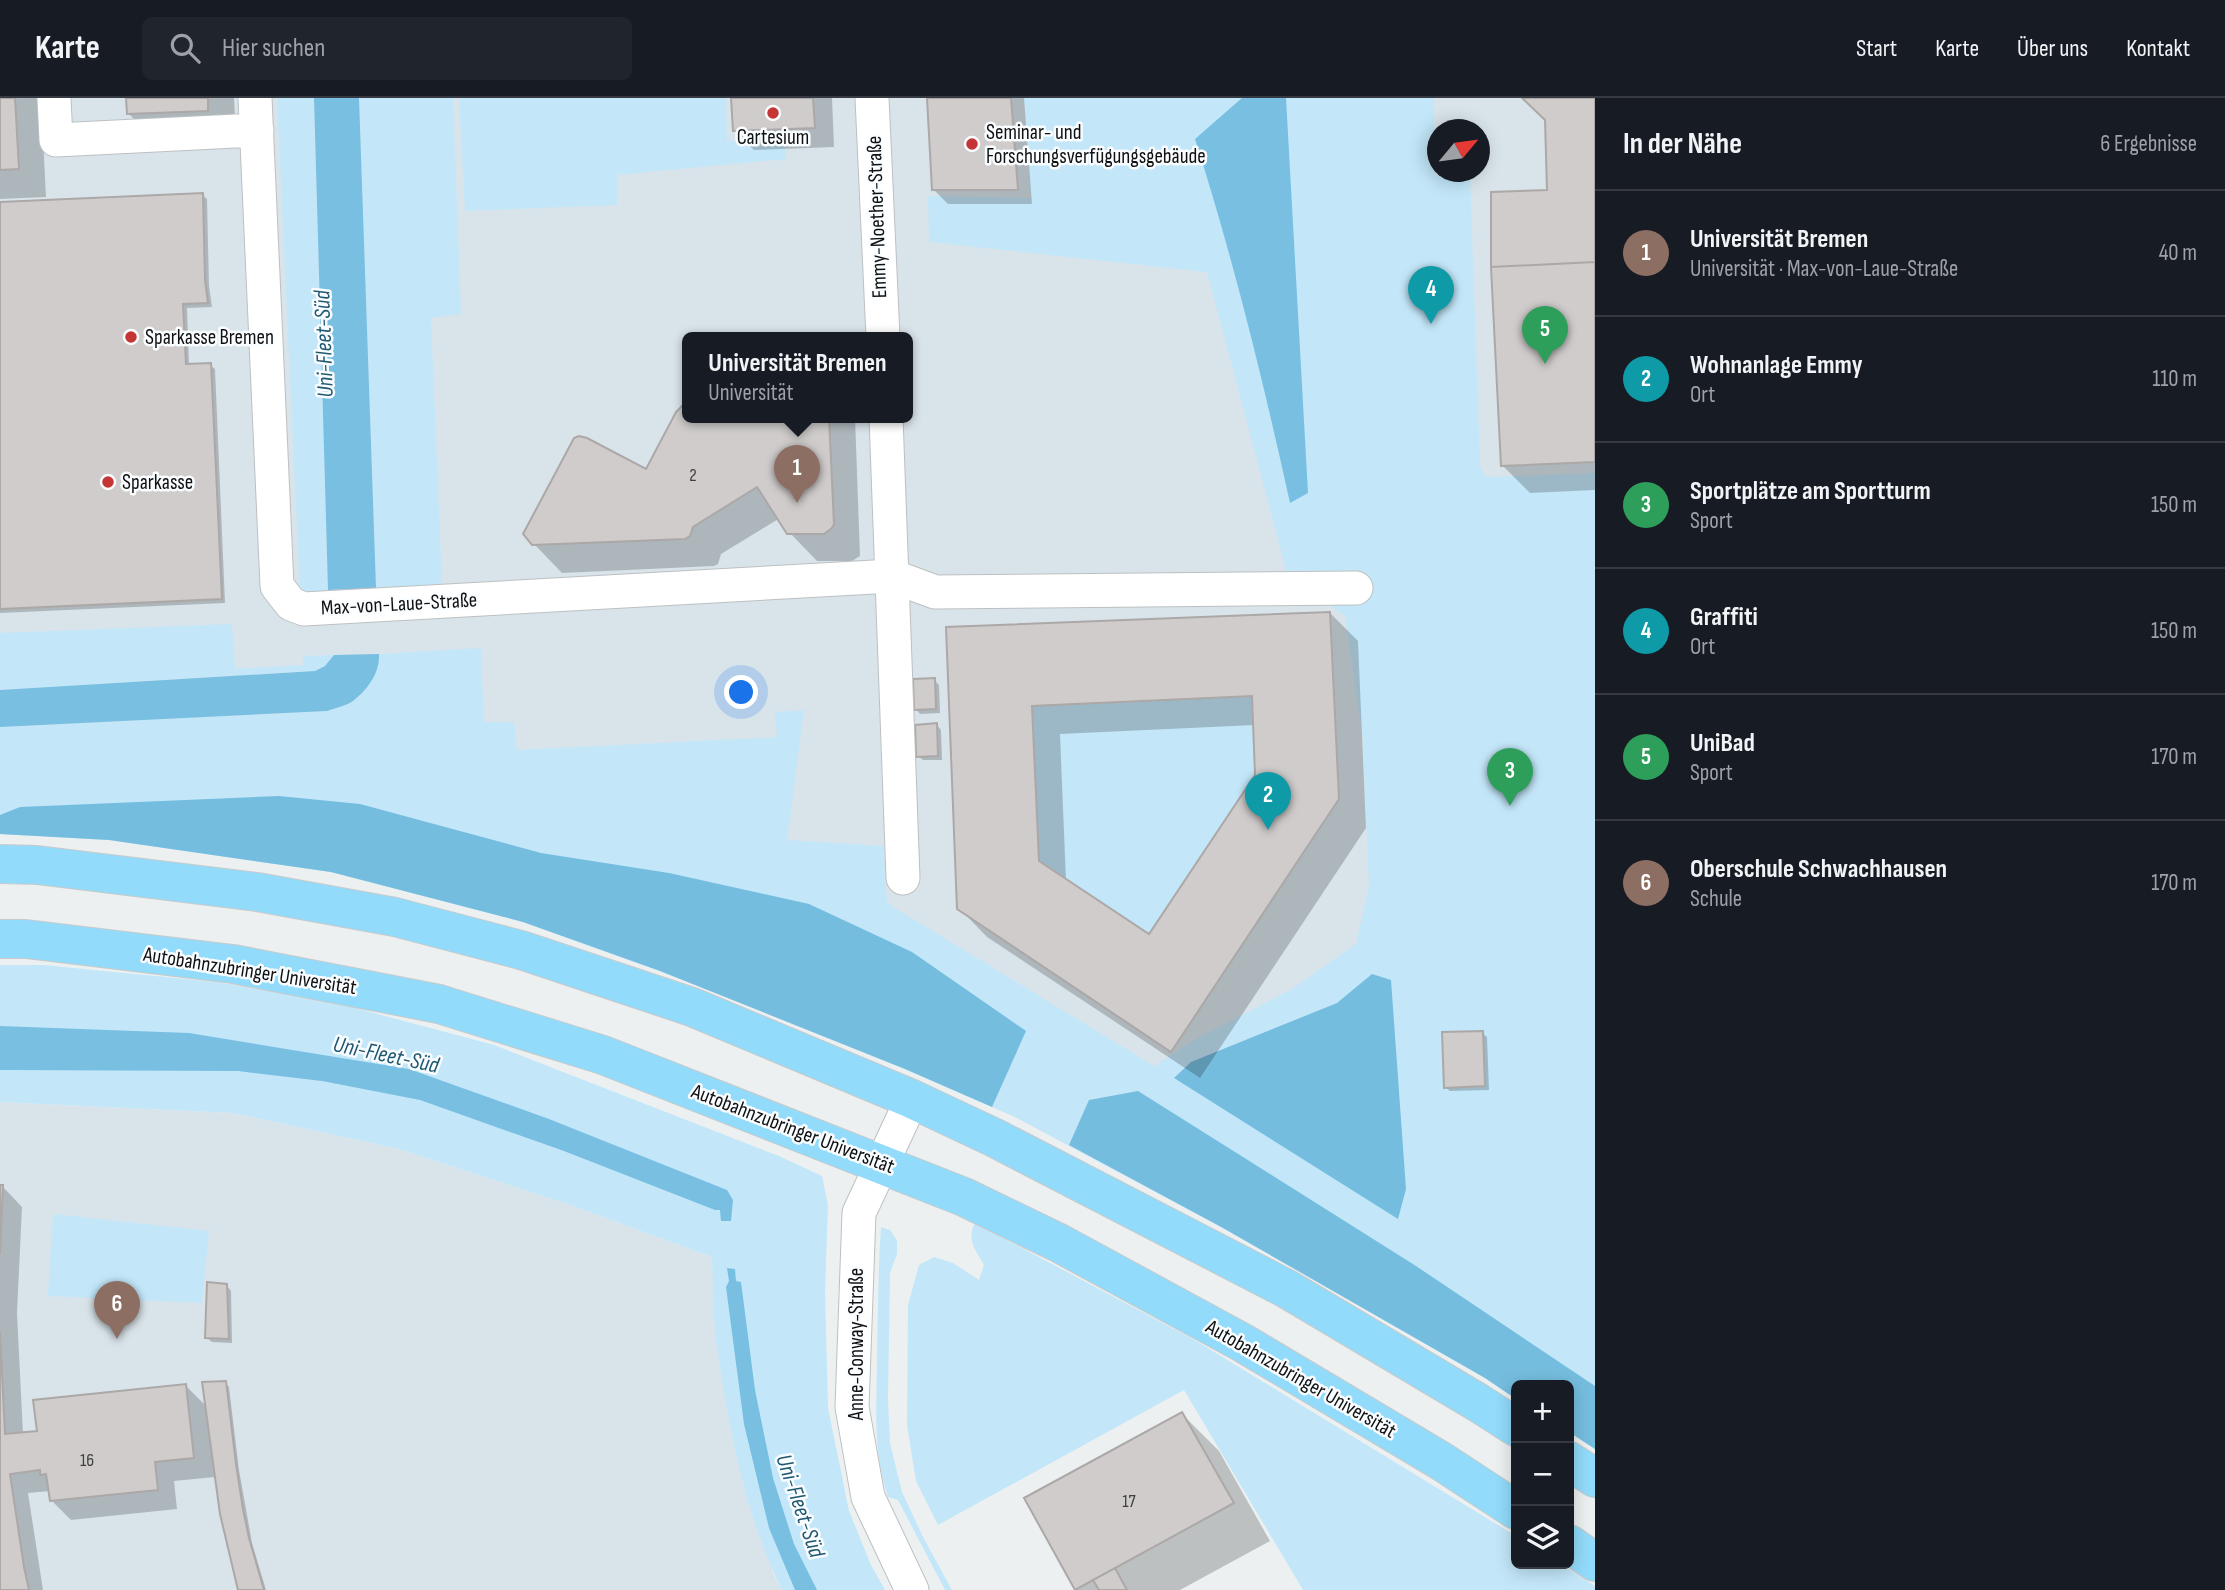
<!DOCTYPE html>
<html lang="de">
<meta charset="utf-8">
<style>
body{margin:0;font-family:"Sofia Sans Condensed",sans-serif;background:#20242c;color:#f1f3f6}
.controls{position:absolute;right:21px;bottom:21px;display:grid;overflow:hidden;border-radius:10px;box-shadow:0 4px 18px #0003}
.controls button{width:63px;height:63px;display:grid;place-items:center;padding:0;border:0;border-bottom:2px solid #363941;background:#171b24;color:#f1f3f6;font:35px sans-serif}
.compass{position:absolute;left:1427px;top:21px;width:63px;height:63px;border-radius:50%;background:#171b24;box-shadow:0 4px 18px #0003;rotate:61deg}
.you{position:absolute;left:742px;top:595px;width:24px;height:24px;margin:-18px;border:5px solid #fff;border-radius:50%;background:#1a73e8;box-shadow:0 0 0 10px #1a73e833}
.badge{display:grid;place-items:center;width:46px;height:46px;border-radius:50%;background:#c43534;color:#fff;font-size:23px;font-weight:700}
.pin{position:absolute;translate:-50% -58px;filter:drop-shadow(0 2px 4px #0008)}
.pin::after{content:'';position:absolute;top:37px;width:24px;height:21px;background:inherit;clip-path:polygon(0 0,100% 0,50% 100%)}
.popup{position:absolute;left:682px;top:234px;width:231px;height:91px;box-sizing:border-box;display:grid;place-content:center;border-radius:10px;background:#171b24;filter:drop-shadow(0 2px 5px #0005);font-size:23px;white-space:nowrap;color:#9ea1a6}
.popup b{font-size:26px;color:#f1f3f6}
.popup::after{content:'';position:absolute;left:50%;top:100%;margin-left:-14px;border:14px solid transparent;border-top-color:#171b24}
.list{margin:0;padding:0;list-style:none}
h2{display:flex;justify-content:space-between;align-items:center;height:91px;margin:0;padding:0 28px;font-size:30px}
h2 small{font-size:23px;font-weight:400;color:#9ea1a6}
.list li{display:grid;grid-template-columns:46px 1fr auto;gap:21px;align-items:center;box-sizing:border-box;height:126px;padding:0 28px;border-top:2px solid #363941}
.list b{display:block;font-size:26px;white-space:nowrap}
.list p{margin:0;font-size:23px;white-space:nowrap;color:#9ea1a6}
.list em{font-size:23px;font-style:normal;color:#9ea1a6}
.icon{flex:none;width:38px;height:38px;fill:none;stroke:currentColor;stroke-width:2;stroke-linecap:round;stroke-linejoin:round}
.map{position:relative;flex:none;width:1595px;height:1492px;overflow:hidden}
header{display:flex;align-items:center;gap:42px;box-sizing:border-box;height:98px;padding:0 35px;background:#171b24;border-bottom:2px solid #363941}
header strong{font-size:33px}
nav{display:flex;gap:38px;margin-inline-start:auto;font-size:24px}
.search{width:490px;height:63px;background:#20242c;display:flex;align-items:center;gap:18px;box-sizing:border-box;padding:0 24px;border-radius:10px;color:#9ea1a6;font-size:26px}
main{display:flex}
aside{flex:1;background:#171b24}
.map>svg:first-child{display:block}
.built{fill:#d9e4ea;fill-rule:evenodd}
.green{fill:#c3e7f9}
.forest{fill:#75bddf}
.water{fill:#78bfe2}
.shadow{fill:#0003;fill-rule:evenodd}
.building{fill:#d0cccc;stroke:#aba8a7;stroke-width:2;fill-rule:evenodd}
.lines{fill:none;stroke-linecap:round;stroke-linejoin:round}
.minor-casing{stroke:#bdc0c2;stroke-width:35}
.major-casing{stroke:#cacaca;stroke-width:40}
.minor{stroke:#fff;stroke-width:33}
.major{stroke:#92dbfa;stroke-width:38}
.poi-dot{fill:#c43534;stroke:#fafdff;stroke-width:2.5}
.labels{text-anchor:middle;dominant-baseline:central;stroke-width:5;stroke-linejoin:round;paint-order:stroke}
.number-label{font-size:18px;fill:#3f3f3f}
.poi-label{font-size:21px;fill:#0f1010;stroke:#fafdff;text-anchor:start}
.street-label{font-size:21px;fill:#0f1010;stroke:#fafdff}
.water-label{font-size:23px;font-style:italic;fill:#205871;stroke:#fafdff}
</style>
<header>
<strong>Karte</strong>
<div class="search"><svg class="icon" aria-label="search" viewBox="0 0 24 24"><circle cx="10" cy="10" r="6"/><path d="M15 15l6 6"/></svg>Hier suchen</div>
<nav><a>Start</a><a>Karte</a><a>Über uns</a><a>Kontakt</a></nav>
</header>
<main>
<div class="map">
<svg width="1595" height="1492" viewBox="0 0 1595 1492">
<rect width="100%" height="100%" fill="#ecf0f1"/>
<!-- built -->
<path class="built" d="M 0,0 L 1595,0 L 1595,1351 L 1569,1334 L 1569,1287 L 1516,1287 L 1516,1301 L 1485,1280 L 1223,1130 L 1013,1018 L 905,971 L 660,873 L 523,824 L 331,774 L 109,742 L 0,736 ZM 1437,32 L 1479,32 L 1479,74 L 1437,74 ZM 687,239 L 907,239 L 907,319 L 687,319 Z
M 0,1004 L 233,1015 L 399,1051 L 570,1107 L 712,1159 L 717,1248 L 773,1475 L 782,1492 L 0,1492 Z"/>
<!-- green -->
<path class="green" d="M 277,0 L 314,0 L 328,492 L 300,494 Z
M 359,0 L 453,0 L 461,216 L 431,220 L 442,487 L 376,490 Z
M 459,0 L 726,0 L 727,43 L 786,41 L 786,61 L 618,77 L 617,65 L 617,107 L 465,113 Z
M 1024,0 L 1434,0 L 1435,78 L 1470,75 L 1480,368 L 1484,377 L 1493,379 L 1595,375 L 1595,1351 L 1569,1334 L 1569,1287 L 1516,1287 L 1516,1301 L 1485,1280 L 1223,1130 L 1013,1018 L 905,971 L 660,873 L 523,824 L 331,774 L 109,742 L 0,736 L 0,629 L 327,613 C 335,610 346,608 353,603 C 368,591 380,575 379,556 L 481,550 L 484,624 L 514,624 L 517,652 L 777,639 L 775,614 L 804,612 L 787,742 L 883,748 L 887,805 L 1154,968 L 1196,941 L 1292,891 L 1356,846 L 1369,789 L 1363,642 L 1345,518 L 1287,476 L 1207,174 L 929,144 L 928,98 L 1031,100 Z
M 232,526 L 235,571 L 303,567 L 303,558 L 334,557 L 325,568 L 315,573 L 0,592 L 0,535 Z
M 1252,598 L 1255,677 L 1149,836 L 1039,763 L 1032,608 Z
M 0,867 L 43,867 L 217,884 L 333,904 L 494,947 L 779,1058 L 822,1078 L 828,1107 L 825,1193 L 828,1310 L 849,1413 L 871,1467 L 885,1492 L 782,1492 C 745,1418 729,1331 717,1250 C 713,1220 713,1189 712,1159 L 570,1107 L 399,1051 L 233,1015 L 0,1004 Z
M 53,1116 L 209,1133 L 202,1205 L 48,1198 Z
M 975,1125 L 1193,1241 L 1516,1438 L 1516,1466 L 1561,1466 L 1595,1488 L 1595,1492 L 1303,1492 L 1184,1292 L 938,1427 L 916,1383 L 907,1327 L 908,1207 L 919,1167 L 934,1159 L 953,1165 L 979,1182 L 984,1167 C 976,1153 966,1141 975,1125 Z
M 881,1129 L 890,1132 L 897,1142 L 897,1156 L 890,1175 L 888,1301 L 890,1345 L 902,1394 L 923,1439 L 952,1492 L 945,1492 L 898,1402 L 888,1399 C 872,1354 877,1306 877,1259 C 878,1216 878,1172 881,1129 Z"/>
<!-- forest -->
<path class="forest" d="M 279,698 L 360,706 L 541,755 L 669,775 L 809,806 L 912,854 L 1026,933 L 992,1009 L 905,971 L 660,873 L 523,824 L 331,774 L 109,742 L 0,736 L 0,717 L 20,709 Z
M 1372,876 L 1391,882 L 1406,1091 L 1398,1121 L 1174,980 L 1191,964 L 1337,905 Z
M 1138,993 L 1416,1168 L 1595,1288 L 1595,1351 L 1569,1334 L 1569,1287 L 1516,1287 L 1516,1301 L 1485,1280 L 1223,1130 L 1069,1047 L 1089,1002 Z"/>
<!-- water -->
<path class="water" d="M 314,0 L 359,0 L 376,490 L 328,492 Z
M 1242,0 L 1286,0 L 1308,395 L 1290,405 C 1263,282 1233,160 1195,41 Z
M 379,556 C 380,575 368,591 353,603 C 346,608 335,610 327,613 L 0,629 L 0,592 L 315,573 L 325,568 L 334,557 Z
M 0,928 L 189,935 L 409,971 L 549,1021 L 727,1092 L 733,1102 L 731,1123 L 721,1123 L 720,1112 L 715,1112 L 564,1053 L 420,1002 L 322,983 L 238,973 L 0,972 Z
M 727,1170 L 735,1171 L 736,1183 L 741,1184 L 755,1292 L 773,1380 L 794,1446 L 817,1492 L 795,1492 L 769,1430 L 744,1326 L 726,1189 L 729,1183 Z"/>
<!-- shadow -->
<path class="shadow" d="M 0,0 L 41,0 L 46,99 L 0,101 Z
M 128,0 L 234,0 L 236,40 L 156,43 L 128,15 Z
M 733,0 L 832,0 L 834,49 L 754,52 L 734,33 Z
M 929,0 L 1024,0 L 1032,106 L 948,106 L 933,91 Z
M 1524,0 L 1595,0 L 1595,392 L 1530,395 L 1502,367 L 1549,93 L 1547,23 Z
M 202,97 L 207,101 L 209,188 L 212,209 L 187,210 L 189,267 L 210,267 L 215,271 L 225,505 L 0,515 L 0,106 Z
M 687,319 L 725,324 L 732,319 L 855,319 L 860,458 L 852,463 L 817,463 L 789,434 L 780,420 L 721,456 L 718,466 L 714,468 L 562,475 L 534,446 L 647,374 Z
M 1330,515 L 1358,543 L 1366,730 L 1200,980 L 987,839 L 959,810 L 948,531 ZM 1255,627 L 1257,678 L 1149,839 L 1066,783 L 1060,636 Z
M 934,582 L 939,587 L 940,615 L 920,616 L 916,611 Z
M 937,627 L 941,632 L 942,662 L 923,662 L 918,658 Z
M 1482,935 L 1487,939 L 1489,992 L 1450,993 L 1445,989 Z
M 0,1089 L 3,1089 L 22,1109 L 17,1215 L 23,1336 L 38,1335 L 185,1287 L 207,1309 L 225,1285 L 229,1289 L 239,1372 L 252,1445 L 266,1492 L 241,1492 L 215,1379 L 174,1383 L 177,1411 L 71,1422 L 51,1402 L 50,1393 L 28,1395 L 43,1492 L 0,1492 Z
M 227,1188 L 231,1193 L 232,1245 L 212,1244 L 207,1240 Z
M 1182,1316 L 1219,1353 L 1270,1443 L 1180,1492 L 1077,1492 L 1026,1401 Z"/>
<!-- building -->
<path class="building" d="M 0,0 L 15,0 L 19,71 L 0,72 Z
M 126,0 L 208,0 L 208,13 L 127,16 Z
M 731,0 L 813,0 L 815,30 L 733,33 Z
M 927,0 L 1011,0 L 1018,92 L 932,92 Z
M 1522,0 L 1595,0 L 1595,164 L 1491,169 L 1491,94 L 1547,92 L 1545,22 Z
M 203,95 L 205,182 L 208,205 L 183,206 L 186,266 L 211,265 L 222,501 L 0,511 L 0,104 Z
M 1595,164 L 1595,364 L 1501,368 L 1491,169 Z
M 684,306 L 687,306 L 687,319 L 719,319 L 724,322 L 729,319 L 829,319 L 834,426 L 832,430 L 824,436 L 787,436 L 757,389 L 693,429 L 690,438 L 685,441 L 532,447 L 523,436 L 574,340 L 579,338 L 587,340 L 646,371 L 676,314 Z
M 1330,514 L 1339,701 L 1171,954 L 957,811 L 946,529 ZM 1252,598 L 1255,677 L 1149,836 L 1039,763 L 1032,608 Z
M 935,580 L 936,611 L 914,612 L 913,581 Z
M 937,625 L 938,658 L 916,659 L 915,627 Z
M 1483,933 L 1485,988 L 1444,990 L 1442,934 Z
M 0,1087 L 3,1087 L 0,1156 Z
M 207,1184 L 227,1186 L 229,1241 L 205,1240 Z
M 0,1234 L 5,1336 L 37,1333 L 33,1302 L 186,1286 L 194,1360 L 155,1364 L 158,1392 L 50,1403 L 46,1376 L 40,1377 L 40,1372 L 10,1376 L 24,1469 L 29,1492 L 0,1492 Z
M 226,1283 L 236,1366 L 243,1411 L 249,1440 L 264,1492 L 238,1492 L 220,1416 L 202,1284 Z
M 1182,1314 L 1234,1405 L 1075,1492 L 1024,1400 Z
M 1115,1470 L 1127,1492 L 1099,1492 L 1093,1482 Z"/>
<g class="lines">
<!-- minor casing -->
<g class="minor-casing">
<path id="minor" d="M 54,0 L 56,42 L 257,32
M 255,0 L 277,488 L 291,506 L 304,511 L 892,478 L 935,494 L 1356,490
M 872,0 L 883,239
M 886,319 L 903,780
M 912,1001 L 859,1115 L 852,1309 L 868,1399 L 912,1492"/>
</g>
<!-- major casing -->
<g class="major-casing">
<path id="major" d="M 0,766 L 37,767 L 257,794 L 395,819 L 521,852 L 692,909 L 912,1001 L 995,1040 L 1287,1191 L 1477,1304 L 1516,1329
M 0,841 L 26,841 L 233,866 L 439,906 L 603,957 L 964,1099 L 1059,1145 L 1243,1245 L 1441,1363 L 1516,1412
M 1569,1363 L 1595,1380
M 1569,1446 L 1595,1464"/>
</g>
<!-- minor -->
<use href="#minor" class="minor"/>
<!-- major -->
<use href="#major" class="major"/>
</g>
<!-- markers -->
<g class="poi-dot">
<circle cx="773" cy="15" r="7"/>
<circle cx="972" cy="46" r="7"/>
<circle cx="131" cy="239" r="7"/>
<circle cx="108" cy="384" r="7"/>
</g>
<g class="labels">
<!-- number labels -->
<g class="number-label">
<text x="693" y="377">2</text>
<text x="87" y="1362">16</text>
<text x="1129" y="1403">17</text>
</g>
<!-- poi labels -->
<g class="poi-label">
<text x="986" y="34">Seminar- und<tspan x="986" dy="24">Forschungsverfügungsgebäude</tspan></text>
<text x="773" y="39" text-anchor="middle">Cartesium</text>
<text x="145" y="239">Sparkasse Bremen</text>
<text x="122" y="384">Sparkasse</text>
</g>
<!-- street labels -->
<g class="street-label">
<text transform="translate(877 119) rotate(-92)">Emmy-Noether-Straße</text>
<text transform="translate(399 506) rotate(-3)">Max-von-Laue-Straße</text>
<text transform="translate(250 873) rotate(9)">Autobahnzubringer Universität</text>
<text transform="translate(793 1031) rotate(21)">Autobahnzubringer Universität</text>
<text transform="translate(856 1246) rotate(-90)">Anne-Conway-Straße</text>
<text transform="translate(1301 1281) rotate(30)">Autobahnzubringer Universität</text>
</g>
<!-- water labels -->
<g class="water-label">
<text transform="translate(324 246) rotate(-92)">Uni-Fleet-Süd</text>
<text transform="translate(386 957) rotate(12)">Uni-Fleet-Süd</text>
<text transform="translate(800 1408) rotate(71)">Uni-Fleet-Süd</text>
</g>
</g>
</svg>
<div class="controls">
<button>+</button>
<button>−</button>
<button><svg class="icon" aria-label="layers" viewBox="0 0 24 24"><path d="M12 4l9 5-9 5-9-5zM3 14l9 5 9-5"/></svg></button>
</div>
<svg class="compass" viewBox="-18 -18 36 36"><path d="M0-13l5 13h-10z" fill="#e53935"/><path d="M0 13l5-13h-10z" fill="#9ea1a6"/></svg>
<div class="you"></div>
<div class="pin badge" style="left:797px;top:405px;background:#8d6e63">1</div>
<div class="popup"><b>Universität Bremen</b>Universität</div>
<div class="pin badge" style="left:1268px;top:732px;background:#0f9aa8">2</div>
<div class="pin badge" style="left:1510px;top:708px;background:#2e9e5b">3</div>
<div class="pin badge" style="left:1431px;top:226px;background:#0f9aa8">4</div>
<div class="pin badge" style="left:1545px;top:266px;background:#2e9e5b">5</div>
<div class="pin badge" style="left:117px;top:1241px;background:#8d6e63">6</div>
</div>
<aside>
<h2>In der Nähe<small>6 Ergebnisse</small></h2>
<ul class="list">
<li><span class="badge" style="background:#8d6e63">1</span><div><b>Universität Bremen</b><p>Universität · Max-von-Laue-Straße</p></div><em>40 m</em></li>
<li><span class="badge" style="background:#0f9aa8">2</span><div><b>Wohnanlage Emmy</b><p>Ort</p></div><em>110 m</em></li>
<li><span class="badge" style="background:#2e9e5b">3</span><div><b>Sportplätze am Sportturm</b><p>Sport</p></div><em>150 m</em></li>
<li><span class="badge" style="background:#0f9aa8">4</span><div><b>Graffiti</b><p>Ort</p></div><em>150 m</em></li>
<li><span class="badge" style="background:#2e9e5b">5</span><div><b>UniBad</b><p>Sport</p></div><em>170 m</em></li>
<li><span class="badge" style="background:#8d6e63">6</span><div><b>Oberschule Schwachhausen</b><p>Schule</p></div><em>170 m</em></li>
</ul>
</aside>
</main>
